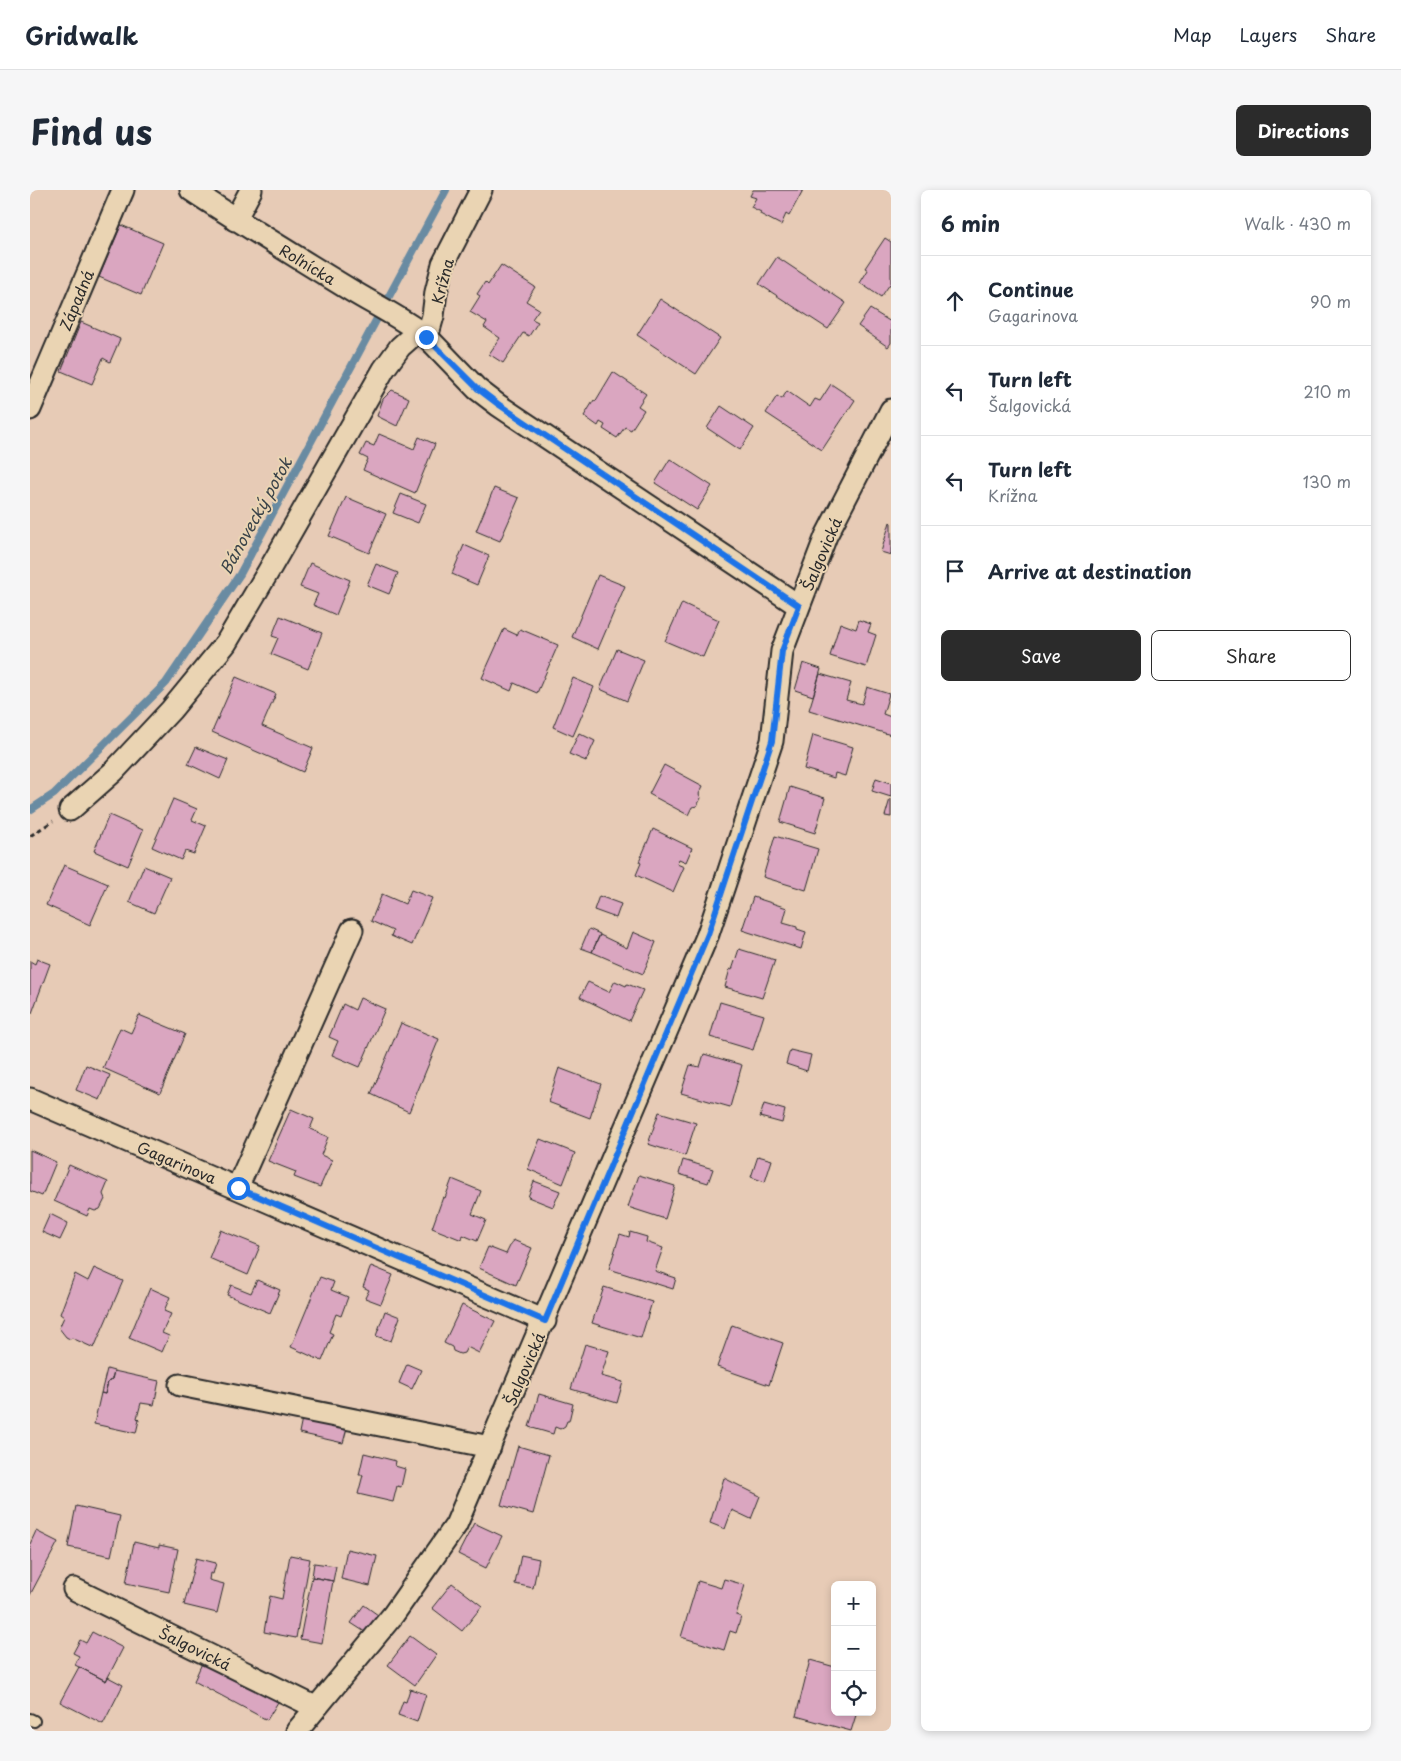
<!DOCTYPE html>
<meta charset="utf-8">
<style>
body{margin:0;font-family:"Playpen Sans",sans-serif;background:#f6f6f7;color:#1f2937}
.controls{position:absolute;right:15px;bottom:15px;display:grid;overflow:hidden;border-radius:8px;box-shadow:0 2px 8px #0003}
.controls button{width:45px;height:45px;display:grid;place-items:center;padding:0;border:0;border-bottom:1px solid #e0e1e3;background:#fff;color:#1f2937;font:25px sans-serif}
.stop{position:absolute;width:15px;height:15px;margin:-11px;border:4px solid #1a73e8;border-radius:50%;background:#fff}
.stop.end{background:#1a73e8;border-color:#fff;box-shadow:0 1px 5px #0008}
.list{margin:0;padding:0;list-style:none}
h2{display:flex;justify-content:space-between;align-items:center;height:65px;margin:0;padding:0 20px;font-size:21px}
h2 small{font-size:16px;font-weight:400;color:#747a83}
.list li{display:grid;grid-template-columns:32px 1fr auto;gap:15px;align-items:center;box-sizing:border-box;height:90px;padding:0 20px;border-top:1px solid #e0e1e3}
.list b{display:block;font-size:19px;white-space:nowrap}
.list p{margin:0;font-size:16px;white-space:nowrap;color:#747a83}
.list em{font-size:16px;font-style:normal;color:#747a83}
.actions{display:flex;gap:10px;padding:15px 20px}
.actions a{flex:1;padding:11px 0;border:1px solid #2b2b2b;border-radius:8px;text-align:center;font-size:18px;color:#2b2b2b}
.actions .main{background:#2b2b2b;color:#fff}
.icon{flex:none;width:28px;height:28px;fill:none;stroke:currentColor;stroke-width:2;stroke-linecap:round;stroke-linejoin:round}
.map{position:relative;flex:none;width:861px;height:1541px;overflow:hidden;border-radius:8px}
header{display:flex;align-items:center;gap:30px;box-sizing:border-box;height:70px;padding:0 25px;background:#fff;border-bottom:1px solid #e0e1e3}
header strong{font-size:24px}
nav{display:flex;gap:28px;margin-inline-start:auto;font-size:18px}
.intro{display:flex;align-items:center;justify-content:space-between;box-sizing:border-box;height:120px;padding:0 30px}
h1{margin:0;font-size:35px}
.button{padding:12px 22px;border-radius:8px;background:#2b2b2b;color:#fff;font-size:18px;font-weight:700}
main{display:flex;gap:30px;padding:0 30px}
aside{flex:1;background:#fff;border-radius:8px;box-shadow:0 2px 8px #0003}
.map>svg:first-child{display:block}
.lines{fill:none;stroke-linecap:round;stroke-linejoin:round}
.stream{stroke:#698ba2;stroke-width:8}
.building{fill:#daa6c0;stroke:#2b2b2b}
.lane-casing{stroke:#2b2b2b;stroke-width:14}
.street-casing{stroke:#2b2b2b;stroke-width:25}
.path{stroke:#2b2b2b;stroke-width:3;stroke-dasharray:5 4;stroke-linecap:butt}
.lane{stroke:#ead4b3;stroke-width:10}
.street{stroke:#ead4b3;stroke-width:21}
.route{stroke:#1a73e8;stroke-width:6}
.labels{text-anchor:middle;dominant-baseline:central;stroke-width:4;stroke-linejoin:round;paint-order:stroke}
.street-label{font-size:15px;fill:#2b2b2b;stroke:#ead4b3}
.water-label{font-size:16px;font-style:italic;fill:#3a4349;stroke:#ead4b3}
</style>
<header>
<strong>Gridwalk</strong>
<nav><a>Map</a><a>Layers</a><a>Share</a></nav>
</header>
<div class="intro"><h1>Find us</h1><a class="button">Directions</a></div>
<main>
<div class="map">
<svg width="861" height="1541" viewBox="0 0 861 1541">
<rect width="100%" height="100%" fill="#e7cbb6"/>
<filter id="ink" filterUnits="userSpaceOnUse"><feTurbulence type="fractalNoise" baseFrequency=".02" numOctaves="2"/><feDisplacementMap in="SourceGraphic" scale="10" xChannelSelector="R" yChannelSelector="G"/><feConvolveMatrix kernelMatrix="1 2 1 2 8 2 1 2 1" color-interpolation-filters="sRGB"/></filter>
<g filter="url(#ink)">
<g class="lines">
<!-- stream -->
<path class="stream" d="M 0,620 L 24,604 L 136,493 L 210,384 L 416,0"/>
</g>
<!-- building -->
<path class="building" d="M 723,0 L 773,0 L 759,26 L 756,24 L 751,35 L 730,24 L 731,22 L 721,17 L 726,8 L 720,6 Z
M 91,35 L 133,53 L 111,105 L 69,87 Z
M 855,48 L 861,52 L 861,95 L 860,94 L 851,107 L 830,93 L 838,80 L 835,78 Z
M 747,67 L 816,113 L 798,139 L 729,94 Z
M 471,75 L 505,97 L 496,111 L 509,119 L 502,129 L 508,132 L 499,146 L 493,143 L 473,173 L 459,164 L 470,148 L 454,137 L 457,132 L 440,122 L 450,106 L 447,104 L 455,92 L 458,95 Z
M 630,109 L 690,148 L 666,184 L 607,145 Z
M 840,119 L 861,132 L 861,153 L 858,157 L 828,136 Z
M 51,132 L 90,149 L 80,172 L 73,168 L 62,194 L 31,181 Z
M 583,182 L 616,204 L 608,216 L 614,220 L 601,240 L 595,237 L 587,248 L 573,239 L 575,235 L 570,232 L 568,236 L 554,226 L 564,210 L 565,212 Z
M 801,194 L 825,210 L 792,260 L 736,223 L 747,206 L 752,209 L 757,201 L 780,217 L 785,209 L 790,211 Z
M 362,200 L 379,208 L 367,236 L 347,226 L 353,209 Z
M 691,216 L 724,238 L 710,260 L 677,238 Z
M 349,244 L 384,259 L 389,247 L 405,254 L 385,303 L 333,280 L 338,269 L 330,265 L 336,253 L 344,256 Z
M 640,269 L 682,296 L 667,320 L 625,293 Z
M 464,298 L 489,308 L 470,351 L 446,341 Z
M 371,304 L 396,314 L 388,333 L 363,323 Z
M 316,307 L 356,324 L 339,363 L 299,346 Z
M 860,332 L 861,333 L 861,365 L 851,362 Z
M 434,355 L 459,366 L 447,395 L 422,384 Z
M 280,373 L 320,390 L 306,425 L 283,415 L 288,404 L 270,397 Z
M 346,374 L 368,383 L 359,404 L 337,395 Z
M 568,385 L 595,396 L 568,459 L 542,447 Z
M 652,413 L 689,430 L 673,467 L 635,451 Z
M 250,426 L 292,443 L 278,479 L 241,464 L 248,448 L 242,446 Z
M 829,430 L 841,434 L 838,442 L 846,445 L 836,477 L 800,466 L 810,433 L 826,439 Z
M 474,439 L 487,445 L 490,439 L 528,455 L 507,503 L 484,493 L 481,501 L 452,488 Z
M 587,459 L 614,470 L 597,511 L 570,499 Z
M 773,473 L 791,479 L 783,506 L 765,500 Z
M 790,484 L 821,493 L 816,510 L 832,514 L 837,497 L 859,504 L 853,524 L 861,527 L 861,545 L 779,520 Z
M 206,487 L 246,504 L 232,536 L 283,558 L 273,582 L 182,542 Z
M 543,488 L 564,497 L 543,546 L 523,537 Z
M 549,543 L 565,551 L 556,571 L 539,564 Z
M 783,545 L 823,557 L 815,586 L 805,583 L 804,588 L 774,579 Z
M 166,557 L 198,570 L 190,589 L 158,574 Z
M 634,575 L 673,596 L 669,604 L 671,608 L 667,616 L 662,617 L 658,625 L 619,604 Z
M 846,588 L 861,593 L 861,607 L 842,601 Z
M 760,597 L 795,608 L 785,643 L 750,632 Z
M 143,609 L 167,619 L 162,630 L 176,636 L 164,664 L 155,661 L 151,670 L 122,657 Z
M 860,609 L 861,609 L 861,627 L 855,626 Z
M 79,625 L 113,640 L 98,676 L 64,661 Z
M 623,639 L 662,658 L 656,672 L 649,669 L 647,674 L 654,677 L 643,702 L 606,685 L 611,673 L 609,672 Z
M 745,646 L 788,659 L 776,700 L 733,687 Z
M 34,675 L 78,694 L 60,735 L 16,715 Z
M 114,676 L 140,687 L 124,723 L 99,712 Z
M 381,700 L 402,708 L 382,755 L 361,746 L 363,741 L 341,731 L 352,704 L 375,714 Z
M 569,706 L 591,714 L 586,728 L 564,720 Z
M 723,707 L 757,718 L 753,733 L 767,737 L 767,739 L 776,742 L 771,759 L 712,740 Z
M 559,739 L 570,744 L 562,762 L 551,758 Z
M 603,742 L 626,752 L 613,784 L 562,762 L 570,745 L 597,758 Z
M 709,759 L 745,770 L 732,808 L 695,797 L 700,779 L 702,780 Z
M 7,769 L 20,774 L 2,823 L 0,822 L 0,771 L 5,774 Z
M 585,791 L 596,796 L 597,794 L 613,800 L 599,831 L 550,807 L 558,792 L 579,802 Z
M 330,808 L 355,819 L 330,877 L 302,865 L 308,851 L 299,847 L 313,814 L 325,820 Z
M 690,812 L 734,825 L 723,860 L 680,847 Z
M 109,825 L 155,844 L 130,903 L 73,878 L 90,838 L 101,843 Z
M 371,833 L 409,849 L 379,922 L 341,904 Z
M 760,860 L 781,865 L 777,881 L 756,874 Z
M 674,864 L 712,875 L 700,917 L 651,903 L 660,875 L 670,877 Z
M 56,875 L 80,885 L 70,910 L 46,900 Z
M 529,878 L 571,894 L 560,928 L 518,912 Z
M 734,914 L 755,920 L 752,933 L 730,927 Z
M 261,919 L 284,929 L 280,939 L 298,947 L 291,965 L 302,970 L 290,997 L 264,987 L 266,982 L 238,971 Z
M 629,922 L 666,933 L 655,966 L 618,954 Z
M 510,949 L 545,963 L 533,994 L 498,979 Z
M 0,960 L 26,972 L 12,1006 L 0,1001 Z
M 728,966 L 742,970 L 735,992 L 721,987 Z
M 653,970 L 683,979 L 678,993 L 649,984 Z
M 39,975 L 78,992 L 73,1004 L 75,1009 L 70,1019 L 65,1021 L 60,1019 L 57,1026 L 24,1011 Z
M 609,985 L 645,996 L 635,1029 L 598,1017 Z
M 422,989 L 451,1001 L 442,1024 L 456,1030 L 447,1051 L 433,1045 L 432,1050 L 402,1038 L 413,1007 L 415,1008 Z
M 504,991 L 530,1001 L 523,1017 L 498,1007 Z
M 20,1024 L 38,1033 L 30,1050 L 12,1042 Z
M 190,1040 L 230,1056 L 218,1085 L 179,1068 Z
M 600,1042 L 617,1047 L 616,1052 L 633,1058 L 625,1081 L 646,1088 L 643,1099 L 579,1079 L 590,1044 L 599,1047 Z
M 483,1050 L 502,1058 L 486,1095 L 449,1078 L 458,1057 L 476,1064 Z
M 341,1076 L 363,1085 L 351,1114 L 335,1108 L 339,1100 L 333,1097 Z
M 64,1078 L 93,1091 L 64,1158 L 42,1148 L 40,1149 L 36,1147 L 29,1138 L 34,1127 L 30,1124 L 45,1084 L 58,1091 Z
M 290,1087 L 304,1092 L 301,1100 L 318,1107 L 311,1126 L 306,1124 L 299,1142 L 303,1144 L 292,1171 L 261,1157 Z
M 227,1090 L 250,1100 L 240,1123 L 197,1105 L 201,1095 L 221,1103 Z
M 574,1097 L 622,1112 L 611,1148 L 562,1133 Z
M 120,1098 L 140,1107 L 134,1121 L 141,1124 L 132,1143 L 139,1146 L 132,1162 L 99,1148 Z
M 432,1115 L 465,1131 L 449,1163 L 437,1157 L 434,1163 L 430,1164 L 423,1161 L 422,1157 L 414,1153 Z
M 355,1121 L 370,1127 L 361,1151 L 346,1146 Z
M 702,1135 L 753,1153 L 739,1195 L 687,1177 Z
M 555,1154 L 579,1161 L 571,1186 L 593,1192 L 587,1213 L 541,1199 Z
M 377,1174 L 391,1180 L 382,1199 L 369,1193 Z
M 77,1179 L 84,1181 L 82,1189 L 78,1192 L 75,1204 L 71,1203 Z
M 84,1181 L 129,1191 L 124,1215 L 111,1213 L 107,1228 L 109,1230 L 106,1243 L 64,1234 L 71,1203 L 75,1204 L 78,1192 L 82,1189 Z
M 509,1204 L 543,1214 L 539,1231 L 537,1231 L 535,1236 L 530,1239 L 525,1237 L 523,1244 L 499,1237 Z
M 272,1228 L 317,1238 L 313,1253 L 269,1243 Z
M 488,1256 L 519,1265 L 503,1324 L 471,1315 Z
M 334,1263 L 366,1271 L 365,1276 L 375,1279 L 371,1297 L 367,1296 L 363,1312 L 328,1304 L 333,1285 L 329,1285 Z
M 694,1288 L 730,1306 L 721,1329 L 702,1320 L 695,1339 L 680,1333 Z
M 46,1316 L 90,1326 L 81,1366 L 38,1357 Z
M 444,1333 L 472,1346 L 456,1378 L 428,1364 Z
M 6,1341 L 28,1352 L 0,1405 L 0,1354 Z
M 104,1352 L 129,1358 L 129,1355 L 148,1359 L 139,1402 L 96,1393 Z
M 317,1359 L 347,1366 L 340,1396 L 311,1389 Z
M 260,1365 L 280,1369 L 266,1448 L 234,1442 L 240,1406 L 252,1409 Z
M 491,1365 L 509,1369 L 503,1398 L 485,1394 Z
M 166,1368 L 186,1373 L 183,1384 L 180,1383 L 179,1390 L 194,1394 L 187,1423 L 154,1415 Z
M 284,1373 L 306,1376 L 303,1391 L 282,1387 Z
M 282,1387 L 303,1391 L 292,1453 L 270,1449 Z
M 694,1389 L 715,1395 L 706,1425 L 711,1427 L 706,1443 L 700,1441 L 694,1460 L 651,1447 L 668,1391 L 691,1398 Z
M 422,1393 L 452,1416 L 432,1441 L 402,1418 Z
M 334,1415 L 348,1425 L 335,1442 L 321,1433 Z
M 62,1442 L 93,1458 L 76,1491 L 45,1475 L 49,1466 L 43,1463 L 50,1450 L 56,1453 Z
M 380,1446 L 406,1465 L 385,1495 L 358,1475 Z
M 780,1470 L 805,1477 L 805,1522 L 827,1522 L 821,1541 L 766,1526 Z
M 173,1471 L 248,1512 L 237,1530 L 164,1491 Z
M 49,1477 L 76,1491 L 78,1487 L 93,1495 L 73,1534 L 30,1512 Z
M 380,1499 L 396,1504 L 387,1532 L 368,1525 L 373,1511 L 376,1512 Z"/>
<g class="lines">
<!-- lane casing -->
<g class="lane-casing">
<path id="lane" d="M 0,1529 L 4,1531"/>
</g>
<!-- street casing -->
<g class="street-casing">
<path id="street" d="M 161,0 C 214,35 268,68 322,101 C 347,116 373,129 397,147
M 451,0 L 413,74 L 406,102 L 403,126 L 397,147 L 447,199 L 468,215 L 769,416
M 205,30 L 221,0
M 0,219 L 93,0
M 40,620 L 83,582 L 141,520 L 196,453 L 238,382 L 354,179 L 370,157 L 388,141
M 0,909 L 515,1131
M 207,998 L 322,740
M 150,1195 L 460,1257
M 44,1399 L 285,1517
M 267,1541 L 363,1425 L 426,1335 L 678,744 L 742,551 L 752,461 L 796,346 L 861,220"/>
</g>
<!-- path -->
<path class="path" d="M 0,646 L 23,631"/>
<!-- lane -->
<use href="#lane" class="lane"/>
<!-- street -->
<use href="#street" class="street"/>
</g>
</g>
<g class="lines" filter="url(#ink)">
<!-- route -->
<path class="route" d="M 208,998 L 515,1131 L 678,744 L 742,551 L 752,461 L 769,416 L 468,214 L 447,198 L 396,147"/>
</g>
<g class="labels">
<!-- street labels -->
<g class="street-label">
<text transform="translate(278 74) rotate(31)">Roľnícka</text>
<text transform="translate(412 91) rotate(-75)">Krížna</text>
<text transform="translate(46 110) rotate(-67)">Západná</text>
<text transform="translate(791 364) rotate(-67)">Šalgovická</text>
<text transform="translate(147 972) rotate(23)">Gagarinova</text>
<text transform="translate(494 1179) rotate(-67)">Šalgovická</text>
<text transform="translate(165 1458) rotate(26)">Šalgovická</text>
</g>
<!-- water labels -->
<g class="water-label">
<text transform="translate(225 325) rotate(-61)">Bánovecký potok</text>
</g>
</g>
</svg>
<div class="controls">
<button>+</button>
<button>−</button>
<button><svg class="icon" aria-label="locate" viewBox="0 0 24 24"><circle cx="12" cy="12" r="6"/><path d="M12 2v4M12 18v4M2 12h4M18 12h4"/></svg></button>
</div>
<div class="stop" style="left:208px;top:998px"></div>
<div class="stop end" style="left:396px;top:147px"></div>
</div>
<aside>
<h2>6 min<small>Walk · 430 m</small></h2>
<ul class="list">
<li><svg class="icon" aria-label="ahead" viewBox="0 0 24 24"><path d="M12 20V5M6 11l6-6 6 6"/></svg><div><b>Continue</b><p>Gagarinova</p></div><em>90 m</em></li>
<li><svg class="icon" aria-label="left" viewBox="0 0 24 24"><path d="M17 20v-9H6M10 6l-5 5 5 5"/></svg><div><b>Turn left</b><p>Šalgovická</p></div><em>210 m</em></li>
<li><svg class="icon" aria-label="left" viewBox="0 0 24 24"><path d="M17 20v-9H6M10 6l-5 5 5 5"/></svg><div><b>Turn left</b><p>Krížna</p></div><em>130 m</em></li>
<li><svg class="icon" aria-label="arrive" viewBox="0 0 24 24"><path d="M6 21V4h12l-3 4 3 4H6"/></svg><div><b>Arrive at destination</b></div></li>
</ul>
<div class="actions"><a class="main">Save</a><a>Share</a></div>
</aside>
</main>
